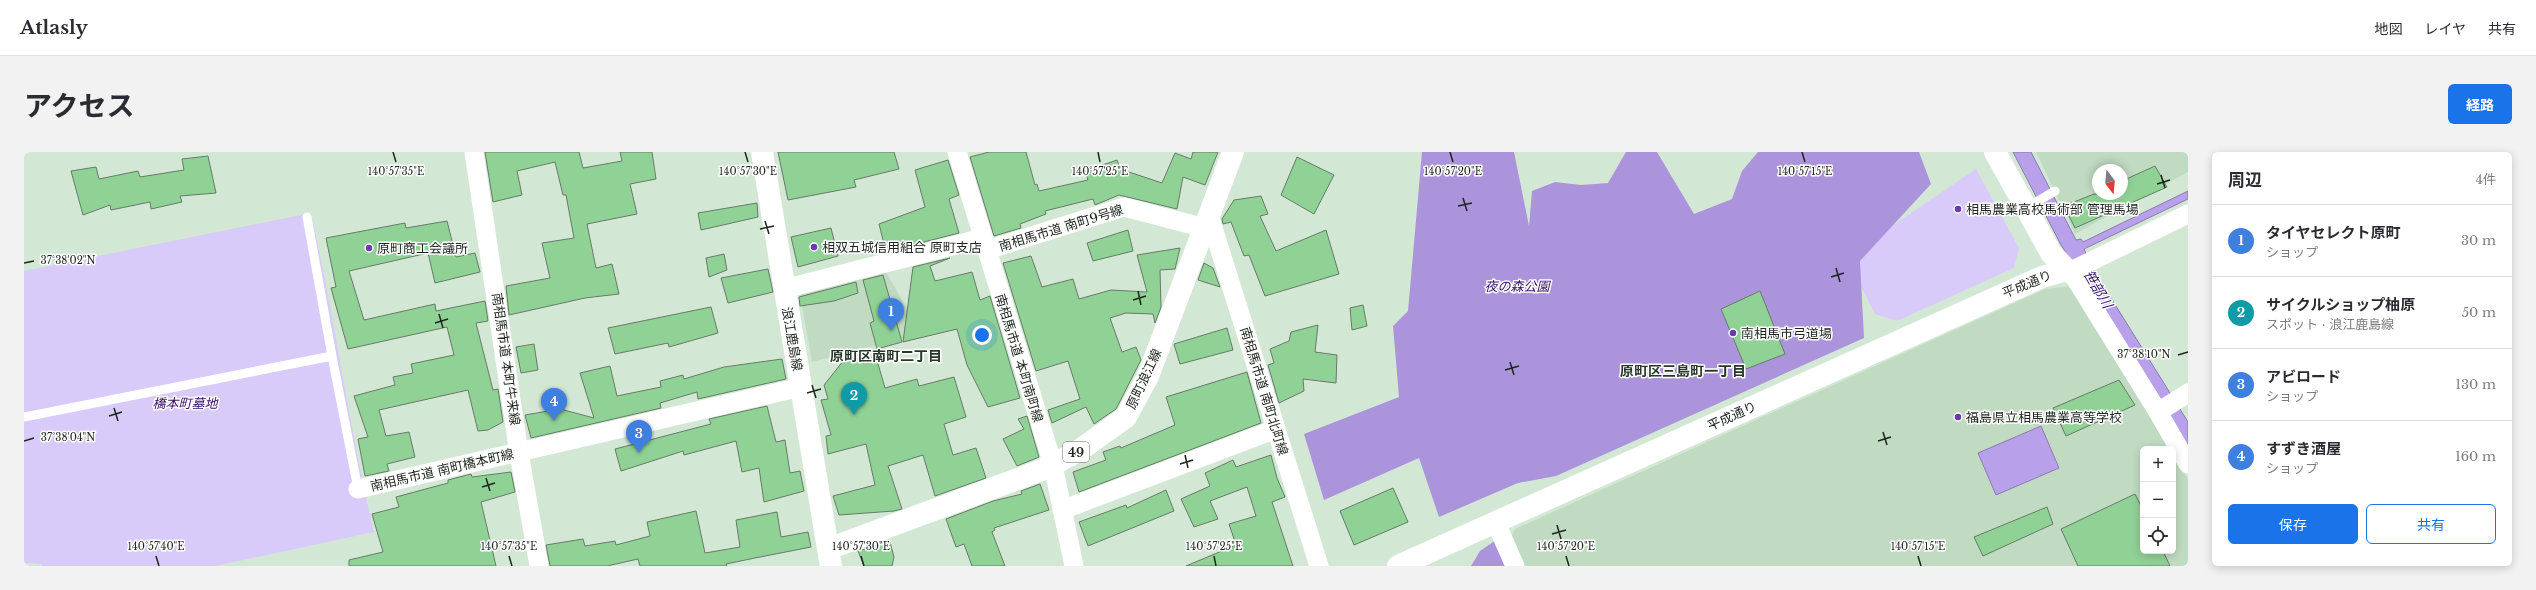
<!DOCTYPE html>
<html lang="ja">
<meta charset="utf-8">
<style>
body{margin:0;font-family:"Libre Baskerville","Noto Sans JP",serif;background:#f2f2f3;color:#2b2b33}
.controls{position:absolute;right:12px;bottom:12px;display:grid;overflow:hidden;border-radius:6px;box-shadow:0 2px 10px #0003}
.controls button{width:36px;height:36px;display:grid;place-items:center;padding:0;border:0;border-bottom:1px solid #e1e1e2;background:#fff;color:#2b2b33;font:20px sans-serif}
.compass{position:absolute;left:2068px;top:12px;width:36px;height:36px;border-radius:50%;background:#fff;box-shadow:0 2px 10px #0003;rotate:164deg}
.you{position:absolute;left:958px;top:183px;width:14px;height:14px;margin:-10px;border:3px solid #fff;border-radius:50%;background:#1a73e8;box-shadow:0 0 0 6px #1a73e833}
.badge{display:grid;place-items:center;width:26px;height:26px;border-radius:50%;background:#1a73e8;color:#fff;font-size:13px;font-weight:700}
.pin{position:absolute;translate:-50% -33px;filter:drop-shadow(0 1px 2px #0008)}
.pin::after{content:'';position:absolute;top:21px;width:14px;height:12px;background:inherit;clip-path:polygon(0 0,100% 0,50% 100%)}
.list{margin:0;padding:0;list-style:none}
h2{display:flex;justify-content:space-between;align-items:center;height:52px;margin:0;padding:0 16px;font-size:17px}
h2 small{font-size:13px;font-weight:400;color:#7c7c81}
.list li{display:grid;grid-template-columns:26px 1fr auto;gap:12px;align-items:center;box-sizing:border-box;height:72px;padding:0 16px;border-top:1px solid #e1e1e2}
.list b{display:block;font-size:15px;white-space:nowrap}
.list p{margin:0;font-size:13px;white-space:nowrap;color:#7c7c81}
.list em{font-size:13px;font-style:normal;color:#7c7c81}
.actions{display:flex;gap:8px;padding:12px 16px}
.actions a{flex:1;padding:9px 0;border:1px solid #1a73e8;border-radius:6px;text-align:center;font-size:14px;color:#1a73e8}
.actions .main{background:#1a73e8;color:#fff}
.icon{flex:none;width:22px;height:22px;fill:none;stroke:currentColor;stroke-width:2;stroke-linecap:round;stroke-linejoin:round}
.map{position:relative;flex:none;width:2164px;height:414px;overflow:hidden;border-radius:6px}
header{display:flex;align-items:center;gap:24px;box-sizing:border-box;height:56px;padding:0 20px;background:#fff;border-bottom:1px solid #e1e1e2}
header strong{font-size:19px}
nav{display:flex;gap:22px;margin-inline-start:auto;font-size:14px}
.intro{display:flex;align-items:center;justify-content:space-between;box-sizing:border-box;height:96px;padding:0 24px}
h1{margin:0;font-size:28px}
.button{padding:10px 18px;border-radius:6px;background:#1a73e8;color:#fff;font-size:14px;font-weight:700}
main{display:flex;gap:24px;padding:0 24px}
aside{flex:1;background:#fff;border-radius:6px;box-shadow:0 2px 10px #0003}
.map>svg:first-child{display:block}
.built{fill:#c1dbc2;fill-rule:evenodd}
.green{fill:#d9cbf9}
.forest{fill:#ac94dd}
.water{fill:#b8a0eb;stroke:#8a7bae}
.building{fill:#90d296;stroke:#677a68}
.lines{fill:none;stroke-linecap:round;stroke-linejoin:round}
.service{stroke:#fff;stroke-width:9}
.minor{stroke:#fff;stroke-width:19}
.tertiary{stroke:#fff;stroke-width:22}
.secondary{stroke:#fff;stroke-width:22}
.primary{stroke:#fff;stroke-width:22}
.ticks{fill:none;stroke:#1d251e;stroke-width:1.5}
.poi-dot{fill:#6b39b0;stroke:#fff;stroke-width:1.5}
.labels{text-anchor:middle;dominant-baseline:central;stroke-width:3;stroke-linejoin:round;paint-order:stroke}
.shield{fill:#fff;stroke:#616662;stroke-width:1}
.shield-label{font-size:12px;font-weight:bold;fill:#1d251e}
.poi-label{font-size:13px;fill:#1d251e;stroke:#fff;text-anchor:start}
.street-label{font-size:13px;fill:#1d251e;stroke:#fff}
.park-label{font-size:13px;font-style:italic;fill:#370e65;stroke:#fff}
.water-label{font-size:14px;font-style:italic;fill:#3c156b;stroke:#fff}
.neighbourhood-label{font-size:14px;font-weight:bold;fill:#273828;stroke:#fff}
.ticks-label{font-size:10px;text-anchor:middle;fill:#1d251e;stroke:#fff;stroke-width:3;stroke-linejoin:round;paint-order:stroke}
</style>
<header>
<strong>Atlasly</strong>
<nav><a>地図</a><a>レイヤ</a><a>共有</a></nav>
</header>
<div class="intro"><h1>アクセス</h1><a class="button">経路</a></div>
<main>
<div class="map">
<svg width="2164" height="414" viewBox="0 0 2164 414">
<rect width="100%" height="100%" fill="#d3e8d4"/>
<!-- built -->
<path class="built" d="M 2012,0 L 2164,0 L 2164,20 L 2051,82 ZM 2074,18 L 2098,18 L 2098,42 L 2074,42 Z
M 861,118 L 897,182 L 788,210 L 775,137 Z
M 2048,134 L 2148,297 L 2119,297 L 2119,399 L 2149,399 L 2149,299 L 2164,328 L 2164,414 L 1499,414 L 1487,385 L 1491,377 L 2021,137 Z"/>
<!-- green -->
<path class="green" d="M 1952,17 L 1995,96 L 1990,116 L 1873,169 L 1851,162 L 1822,105 Z
M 287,61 C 311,167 325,275 350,380 L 191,414 L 18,414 L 17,412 L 0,411 L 0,119 Z"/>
<!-- forest -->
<path class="forest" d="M 1398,0 L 1490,0 L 1505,74 L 1508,39 L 1531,30 L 1557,33 L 1584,31 L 1602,0 L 1633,0 L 1670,62 L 1708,47 L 1718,19 L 1734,0 L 1895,0 L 1907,32 L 1836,109 L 1840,186 L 1532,324 L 1494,331 L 1415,365 L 1395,306 L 1300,348 L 1280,282 L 1375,245 L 1369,174 L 1384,159 Z
M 1472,388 L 1484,414 L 1447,414 L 1456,399 Z"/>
<!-- water -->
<path class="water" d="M 1989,0 L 2007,0 L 2052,88 L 2057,87 L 2059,90 L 2164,39 L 2164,47 L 2060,97 L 2069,117 L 2164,270 L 2164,301 L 2037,93 Z
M 2017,274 L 2035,316 L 1972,343 L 1954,301 Z"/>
<!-- building -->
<path class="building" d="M 461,0 L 555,0 L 559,16 L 598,9 L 596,0 L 628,0 L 632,27 L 606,32 L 613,62 L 563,72 L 572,116 L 588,112 L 595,142 L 561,146 L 485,163 L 482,134 L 526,126 L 518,91 L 550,86 L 542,43 L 539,43 L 531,10 L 493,19 L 498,43 L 469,50 Z
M 754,0 L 870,0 L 875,17 L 830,28 L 832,35 L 764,48 Z
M 965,0 L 1002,0 L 1011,33 L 1013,32 L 1015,39 L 1064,28 L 1061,19 L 1093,8 L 1096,17 L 1138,31 L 1151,1 L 1167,7 L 1169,0 L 1194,0 L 1181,33 L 1159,25 L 1153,57 L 1095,43 L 1071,53 L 1069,47 L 1021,59 L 1022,62 L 996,72 L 997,76 L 970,84 L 946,5 Z
M 184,4 L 192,41 L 156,44 L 158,50 L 127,57 L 126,50 L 87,58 L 86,53 L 59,63 L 47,19 L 72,15 L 75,27 L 114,19 L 116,25 L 160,18 L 158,7 Z
M 1273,5 L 1310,23 L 1290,62 L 1257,43 Z
M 924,8 L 935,43 L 925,47 L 935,81 L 865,99 L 863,91 L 860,92 L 855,72 L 901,55 L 891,18 Z
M 2131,14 L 2143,35 L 2051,76 L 2040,54 L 2070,42 L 2098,42 L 2098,29 Z
M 1237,44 L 1244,62 L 1236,64 L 1252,99 L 1302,78 L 1315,122 L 1241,144 L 1225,103 L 1220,104 L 1207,70 L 1199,72 L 1198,67 L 1210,48 Z
M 733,51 L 734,65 L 677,78 L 674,61 Z
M 423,69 L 432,105 L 451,101 L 456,120 L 411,131 L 404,101 L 325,119 L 340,168 L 411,152 L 412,159 L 461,149 L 464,169 L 452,171 L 469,238 L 474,237 L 479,270 L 464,278 L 454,279 L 444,238 L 355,258 L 362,284 L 385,280 L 391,305 L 363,312 L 365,319 L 341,324 L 334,287 L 344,285 L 330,244 L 371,233 L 369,225 L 389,221 L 387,212 L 430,203 L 423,175 L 324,197 L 307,136 L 312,135 L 302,86 L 381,71 L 382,76 Z
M 807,76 L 814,104 L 774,115 L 767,85 Z
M 1104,78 L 1109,99 L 1069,109 L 1063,91 Z
M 1156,96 L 1151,117 L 1136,118 L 1137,155 L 1131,171 L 1129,162 L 1102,161 L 1086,166 L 1098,200 L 1112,195 L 1117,208 L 1092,257 L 1070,272 L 1062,255 L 1028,271 L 1024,258 L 1056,247 L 1044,209 L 1012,219 L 979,111 L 1007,104 L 1018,135 L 1049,127 L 1055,147 L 1087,138 L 1123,140 L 1113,103 Z
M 700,102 L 703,118 L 685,125 L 682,106 Z
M 926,106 L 906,114 L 911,129 L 948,120 L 956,148 L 966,144 L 996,246 L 964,255 L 943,213 L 933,177 L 879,190 L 889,115 Z
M 1180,111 L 1189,116 L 1196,135 L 1174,128 Z
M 744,117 L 749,140 L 704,151 L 697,126 Z
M 859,123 L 878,190 L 853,197 L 846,171 L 850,169 L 839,128 Z
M 832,130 L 834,141 L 810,149 L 776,154 L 775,145 Z
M 1736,139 L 1761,202 L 1722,217 L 1697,157 Z
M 1339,153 L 1343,174 L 1328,178 L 1326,156 Z
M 687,155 L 694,181 L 645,195 L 644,191 L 591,202 L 584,176 Z
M 1294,173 L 1291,200 L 1313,203 L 1312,231 L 1279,227 L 1280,239 L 1255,251 L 1244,213 L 1250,211 L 1246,197 L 1265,189 L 1267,180 Z
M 1203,176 L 1209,198 L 1156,212 L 1150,192 Z
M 510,192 L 514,218 L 497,221 L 492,195 Z
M 852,205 L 861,236 L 893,227 L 895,234 L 930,225 L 942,265 L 920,272 L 929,303 L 952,296 L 962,326 L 911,344 L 899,303 L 864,314 L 878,357 L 870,359 L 815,363 L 809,344 L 851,333 L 842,292 L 804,302 L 802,284 L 807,283 L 797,248 L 804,247 L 800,233 L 820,208 Z
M 758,207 L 762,227 L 674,247 L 673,240 L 636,251 L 637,256 L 507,286 L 501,263 L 536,257 L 570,266 L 556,221 L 586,214 L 593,244 L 637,235 L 636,229 L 659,223 L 660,227 L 700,215 Z
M 1223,220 L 1237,271 L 1055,340 L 1049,320 L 1082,308 L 1079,300 L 1096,294 L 1097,296 L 1151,273 L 1142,245 Z
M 2095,228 L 2111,253 L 2042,284 L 2029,256 Z
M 743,254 L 752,290 L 761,288 L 766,321 L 776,319 L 780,339 L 740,350 L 735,316 L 718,320 L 712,289 L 660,303 L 659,299 L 597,319 L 591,297 L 687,272 L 685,267 Z
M 1003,264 L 1015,305 L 993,314 L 979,287 L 1000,277 L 994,267 Z
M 1247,303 L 1253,326 L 1261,345 L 1248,350 L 1269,414 L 1162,414 L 1212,393 L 1205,372 L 1232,364 L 1223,335 L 1186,349 L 1194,367 L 1170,375 L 1157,347 L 1186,334 L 1181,321 L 1209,308 L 1212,315 Z
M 487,320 L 491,340 L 457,350 L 472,414 L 325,414 L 325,408 L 359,400 L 348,362 L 375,355 L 372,345 L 424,331 L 424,328 L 447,322 L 448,325 Z
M 1016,332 L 1025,358 L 970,376 L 971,378 L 968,380 L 981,414 L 948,414 L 940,392 L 932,395 L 922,367 L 969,349 L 998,342 L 997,339 Z
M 1369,336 L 1384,370 L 1330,393 L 1316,359 Z
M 1142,338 L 1150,359 L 1064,394 L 1055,370 L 1102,353 L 1103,356 Z
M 2111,342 L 2119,358 L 2119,399 L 2139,399 L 2146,414 L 2054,414 L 2037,377 Z
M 2023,355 L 2029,372 L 1959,404 L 1950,385 Z
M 672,359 L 681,401 L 716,395 L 712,368 L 753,360 L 757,385 L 784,380 L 787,395 L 731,406 L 702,412 L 703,414 L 616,414 L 614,407 L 583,414 L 526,414 L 522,393 L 559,387 L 561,394 L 591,389 L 592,393 L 626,384 L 623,370 Z
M 866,390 L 870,405 L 868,414 L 840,414 L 834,399 Z"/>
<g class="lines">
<!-- service -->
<path class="service" d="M 2002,56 L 2031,39
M 283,65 L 308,204
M 0,265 L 308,204 L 334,337"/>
<!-- minor -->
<path class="minor" d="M 450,0 L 495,301 L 515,414
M 933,0 L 1029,313 L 1050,414
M 1185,63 L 1295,414
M 963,98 L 1100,55 L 1181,76
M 2043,118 L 2051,126 L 2134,260 L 2164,312
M 2043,118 L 2051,117 L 2164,62
M 760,137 L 959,86
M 2134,260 L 2164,241
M 334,337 L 777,235
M 1038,358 L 1252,277
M 1472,371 L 1491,414"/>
<!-- tertiary -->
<path class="tertiary" d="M 1971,0 L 2027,101 L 2043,118
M 1374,414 L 2018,125 L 2043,118"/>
<!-- secondary -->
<path class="secondary" d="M 738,0 L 804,397"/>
<!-- primary -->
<path class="primary" d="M 807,414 L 804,397 L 1018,318 L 1056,298 L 1102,265 L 1124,224 L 1209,0"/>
</g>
<!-- ticks -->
<path class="ticks" d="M 369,0 L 372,10M 721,0 L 724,10M 1074,0 L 1076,10M 1426,0 L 1429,10M 1778,0 L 1781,10M 2137,23 L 2141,36M 2133,32 L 2146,28M 1439,46 L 1443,59M 1434,54 L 1448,51M 741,69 L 745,82M 736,77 L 750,74M 0,111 L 10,109M 1812,116 L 1816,130M 1807,125 L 1820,121M 1114,139 L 1117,153M 1109,148 L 1122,144M 415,162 L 419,176M 411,171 L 424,167M 2154,203 L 2164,200M 1486,210 L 1490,223M 1481,218 L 1495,214M 788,233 L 792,246M 783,241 L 797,237M 90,256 L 94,269M 85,264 L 98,260M 1859,280 L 1863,293M 0,289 L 10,286M 1854,289 L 1867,285M 1161,303 L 1164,316M 1156,312 L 1169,308M 462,326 L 466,339M 458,335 L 471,331M 1533,373 L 1537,387M 1528,382 L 1542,378M 132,404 L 135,414M 485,404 L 488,414M 837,404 L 840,414M 1190,404 L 1192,414M 1542,404 L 1545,414M 1894,404 L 1897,414"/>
<!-- markers -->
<g class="poi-dot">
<circle cx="1934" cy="57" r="4"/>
<circle cx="790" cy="95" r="4"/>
<circle cx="345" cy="96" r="4"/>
<circle cx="1709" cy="181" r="4"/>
<circle cx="1934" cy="265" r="4"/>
</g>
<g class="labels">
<!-- shield labels -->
<rect class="shield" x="1039" y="290" width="26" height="20" rx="3"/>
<g class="shield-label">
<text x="1052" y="300">49</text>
</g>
<!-- poi labels -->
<g class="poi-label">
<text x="1942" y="57">相馬農業高校馬術部 管理馬場</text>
<text x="798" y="95">相双五城信用組合 原町支店</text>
<text x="353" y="96">原町商工会議所</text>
<text x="1717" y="181">南相馬市弓道場</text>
<text x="1942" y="265">福島県立相馬農業高等学校</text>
</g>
<!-- street labels -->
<g class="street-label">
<text transform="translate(1037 76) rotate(-17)">南相馬市道 南町9号線</text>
<text transform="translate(2003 132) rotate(-22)">平成通り</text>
<text transform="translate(768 187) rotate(80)">浪江鹿島線</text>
<text transform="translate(995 206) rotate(73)">南相馬市道 本町南町線</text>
<text transform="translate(482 207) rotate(82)">南相馬市道 本町牛来線</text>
<text transform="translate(1120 227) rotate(-65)">原町浪江線</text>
<text transform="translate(1240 239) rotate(73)">南相馬市道 南町北町線</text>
<text transform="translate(1708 264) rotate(-24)">平成通り</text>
<text transform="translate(418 318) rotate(-13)">南相馬市道 南町橋本町線</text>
</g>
<!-- park labels -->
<g class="park-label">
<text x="1493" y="134">夜の森公園</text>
<text x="161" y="251">橋本町墓地</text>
</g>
<!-- water labels -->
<g class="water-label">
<text transform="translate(2074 137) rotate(59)">笹部川</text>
</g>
<!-- neighbourhood labels -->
<g class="neighbourhood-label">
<text x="862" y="204">原町区南町二丁目</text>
<text x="1659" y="219">原町区三島町一丁目</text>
</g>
</g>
<g class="ticks-label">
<text x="372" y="23">140°57'35"E</text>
<text x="724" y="23">140°57'30"E</text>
<text x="1076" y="23">140°57'25"E</text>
<text x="1429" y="23">140°57'20"E</text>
<text x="1781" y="23">140°57'15"E</text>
<text x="44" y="112">37°38'02"N</text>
<text x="2120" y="206">37°38'10"N</text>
<text x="44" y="289">37°38'04"N</text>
<text x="132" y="398">140°57'40"E</text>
<text x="485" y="398">140°57'35"E</text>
<text x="837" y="398">140°57'30"E</text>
<text x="1190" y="398">140°57'25"E</text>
<text x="1542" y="398">140°57'20"E</text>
<text x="1894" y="398">140°57'15"E</text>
</g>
</svg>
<div class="controls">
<button>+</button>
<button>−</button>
<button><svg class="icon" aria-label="locate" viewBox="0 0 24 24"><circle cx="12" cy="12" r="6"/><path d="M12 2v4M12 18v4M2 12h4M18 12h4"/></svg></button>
</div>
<svg class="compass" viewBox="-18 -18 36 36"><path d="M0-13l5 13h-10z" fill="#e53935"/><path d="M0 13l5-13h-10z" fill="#7c7c81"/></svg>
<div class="you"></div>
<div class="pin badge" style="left:867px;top:179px;background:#3f7fe0">1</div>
<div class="pin badge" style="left:830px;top:263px;background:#0f9aa8">2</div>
<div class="pin badge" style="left:615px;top:301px;background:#3f7fe0">3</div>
<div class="pin badge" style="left:530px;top:269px;background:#3f7fe0">4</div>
</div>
<aside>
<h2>周辺<small>4件</small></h2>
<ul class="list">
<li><span class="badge" style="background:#3f7fe0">1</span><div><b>タイヤセレクト原町</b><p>ショップ</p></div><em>30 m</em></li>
<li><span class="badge" style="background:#0f9aa8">2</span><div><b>サイクルショップ柚原</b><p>スポット · 浪江鹿島線</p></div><em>50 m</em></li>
<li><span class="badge" style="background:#3f7fe0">3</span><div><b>アビロード</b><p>ショップ</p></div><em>130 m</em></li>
<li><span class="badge" style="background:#3f7fe0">4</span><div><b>すずき酒屋</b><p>ショップ</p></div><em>160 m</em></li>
</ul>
<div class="actions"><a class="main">保存</a><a>共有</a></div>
</aside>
</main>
